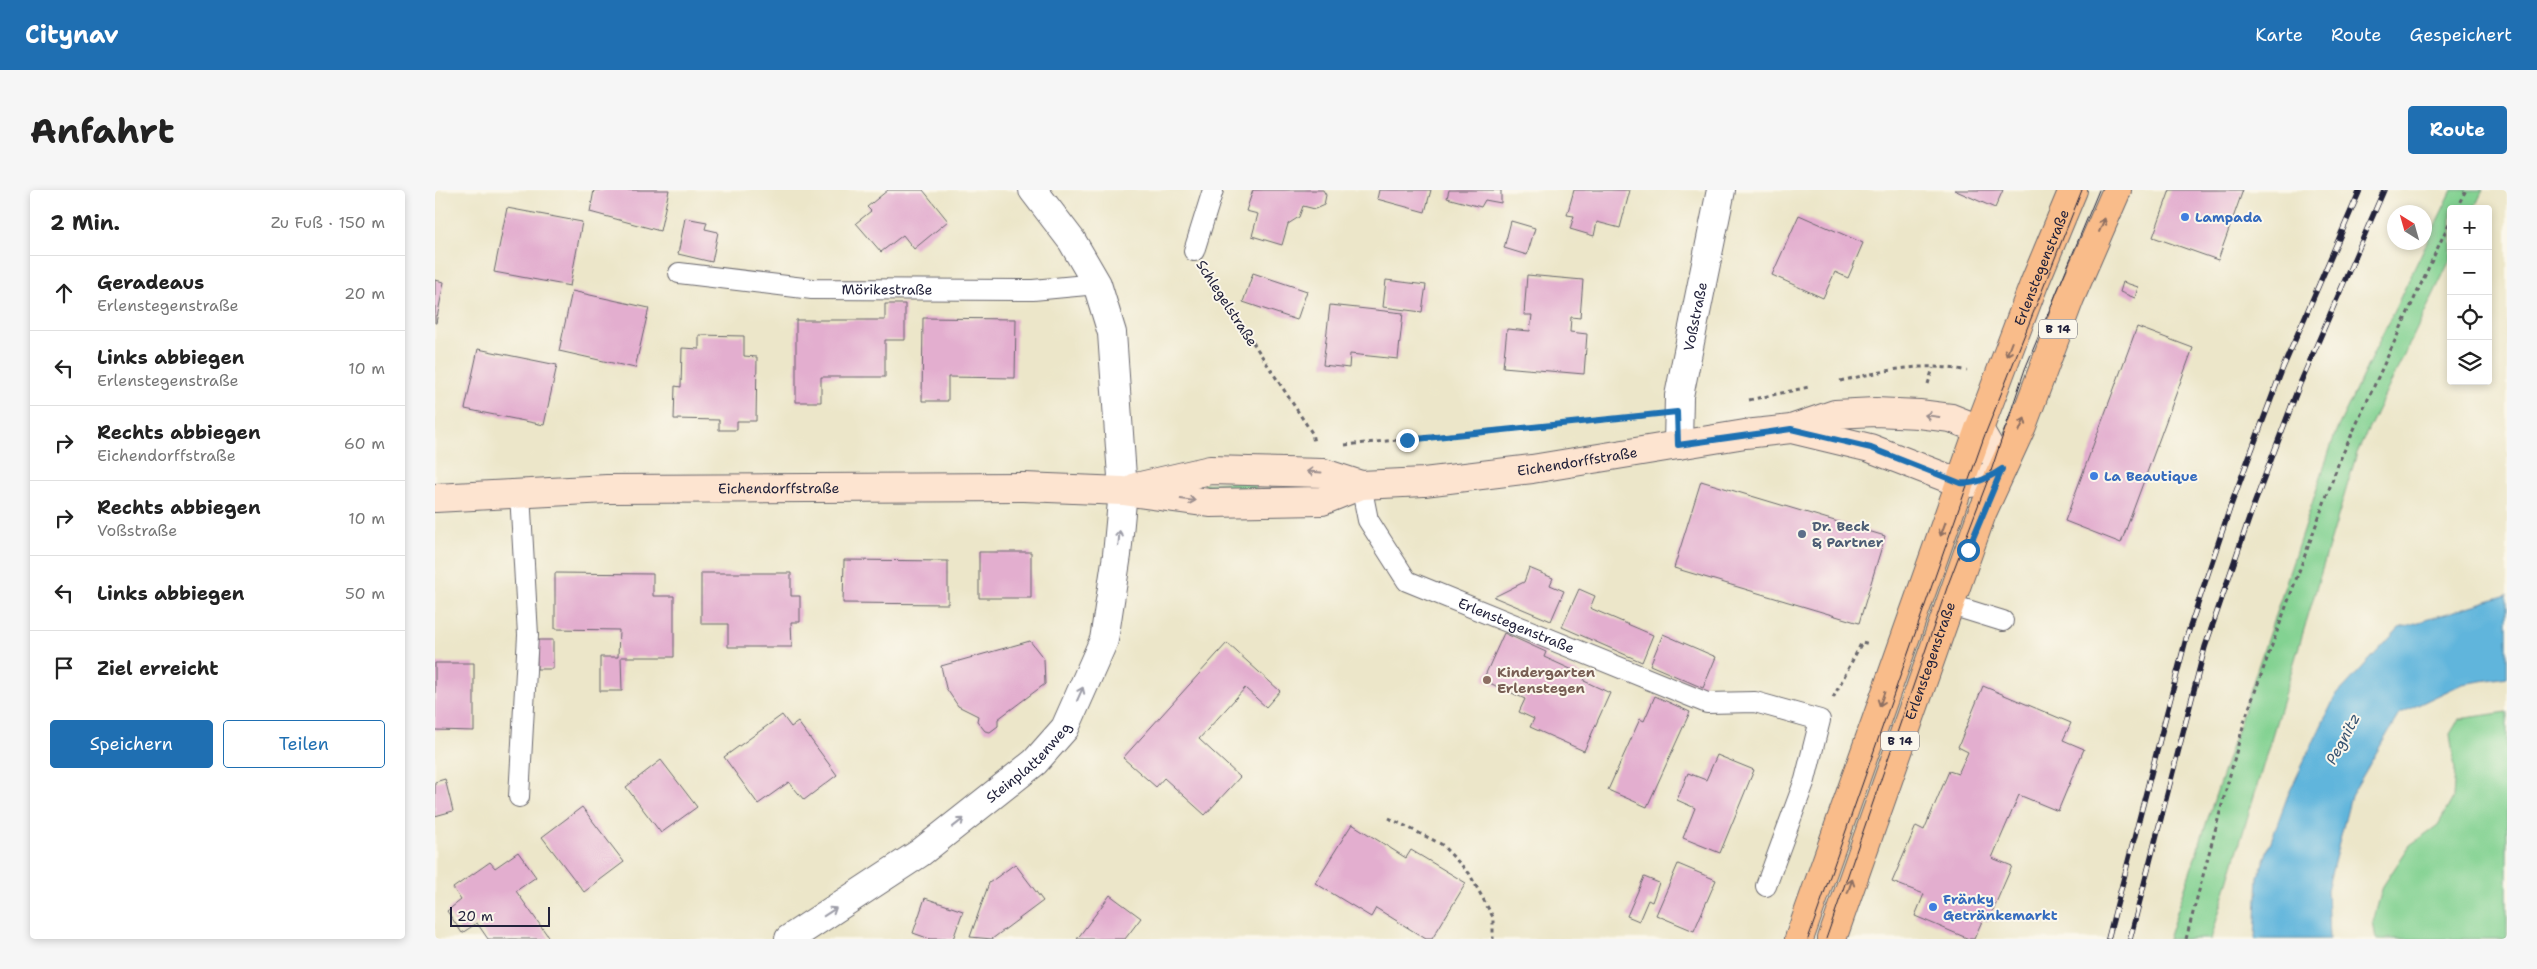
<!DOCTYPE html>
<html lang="de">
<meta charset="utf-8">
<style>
body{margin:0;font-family:"Shantell Sans",sans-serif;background:#f6f6f6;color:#222}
.controls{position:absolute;right:15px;top:15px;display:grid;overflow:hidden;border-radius:5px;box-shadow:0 2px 8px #0003}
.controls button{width:45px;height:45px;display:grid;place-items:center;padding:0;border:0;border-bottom:1px solid #e0e0e0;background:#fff;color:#222;font:25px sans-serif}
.compass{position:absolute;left:1952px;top:15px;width:45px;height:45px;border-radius:50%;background:#fff;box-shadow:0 2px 8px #0003;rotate:323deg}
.scale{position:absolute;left:15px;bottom:12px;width:100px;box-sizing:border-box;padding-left:5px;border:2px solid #22223b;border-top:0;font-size:14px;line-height:18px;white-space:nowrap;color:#22223b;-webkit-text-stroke:4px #fbf7ec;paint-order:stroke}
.stop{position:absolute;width:15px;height:15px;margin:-11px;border:4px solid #1f6fb2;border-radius:50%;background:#fff}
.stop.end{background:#1f6fb2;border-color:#fff;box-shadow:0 1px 5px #0008}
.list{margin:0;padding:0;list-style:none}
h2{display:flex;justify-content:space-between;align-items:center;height:65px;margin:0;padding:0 20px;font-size:21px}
h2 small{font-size:16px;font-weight:400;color:#767676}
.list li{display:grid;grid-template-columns:32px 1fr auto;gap:15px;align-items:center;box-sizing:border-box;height:75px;padding:0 20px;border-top:1px solid #e0e0e0}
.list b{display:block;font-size:19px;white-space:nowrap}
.list p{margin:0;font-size:16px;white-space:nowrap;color:#767676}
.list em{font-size:16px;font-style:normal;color:#767676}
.actions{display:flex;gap:10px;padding:15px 20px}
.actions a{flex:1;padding:11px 0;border:1px solid #1f6fb2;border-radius:5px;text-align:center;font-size:18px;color:#1f6fb2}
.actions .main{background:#1f6fb2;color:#fff}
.icon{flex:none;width:28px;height:28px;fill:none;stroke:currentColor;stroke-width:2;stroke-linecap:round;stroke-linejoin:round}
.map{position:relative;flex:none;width:2072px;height:749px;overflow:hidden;border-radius:5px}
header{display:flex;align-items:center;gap:30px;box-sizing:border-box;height:70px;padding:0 25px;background:#1f6fb2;color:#fff}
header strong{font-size:24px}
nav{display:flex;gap:28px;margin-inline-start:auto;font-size:18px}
.intro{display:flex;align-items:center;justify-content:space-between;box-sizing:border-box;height:120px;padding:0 30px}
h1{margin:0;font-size:35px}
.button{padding:12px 22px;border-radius:5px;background:#1f6fb2;color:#fff;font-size:18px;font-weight:700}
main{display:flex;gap:30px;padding:0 30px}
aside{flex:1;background:#fff;border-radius:5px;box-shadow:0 2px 8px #0003}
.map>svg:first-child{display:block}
.green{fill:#83d292;stroke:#527a66}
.water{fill:#60b5dc;stroke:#416c8c}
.building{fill:#e3aecf}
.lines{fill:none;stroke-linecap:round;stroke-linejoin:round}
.lane-casing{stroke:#69676d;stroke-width:22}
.street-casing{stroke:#69676d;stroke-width:30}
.secondary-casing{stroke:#69676d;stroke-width:30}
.primary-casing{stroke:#69676d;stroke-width:30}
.path{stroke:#69676d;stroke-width:3;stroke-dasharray:4 4;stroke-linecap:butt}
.lane{stroke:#fff;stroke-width:20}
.street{stroke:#fff;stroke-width:28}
.secondary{stroke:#fde4d0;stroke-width:28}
.primary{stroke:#f9bc8a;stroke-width:28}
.tram{stroke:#22223b;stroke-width:1}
.rail-casing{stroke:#22223b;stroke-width:5.5}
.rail{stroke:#fbf7ec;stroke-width:4;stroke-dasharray:11;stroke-linecap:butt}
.oneway{stroke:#8e6f62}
.oneway2{stroke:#9a8d8d}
.oneway3{stroke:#9c9ca7}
.route{stroke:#1f6fb2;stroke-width:6}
.shop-dot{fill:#3f7fe0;stroke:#fbf7ec;stroke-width:2}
.service-dot{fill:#5c6f8a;stroke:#fbf7ec;stroke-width:2}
.education-dot{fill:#8d6e63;stroke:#fbf7ec;stroke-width:2}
.labels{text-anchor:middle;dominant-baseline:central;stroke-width:4;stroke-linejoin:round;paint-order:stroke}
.shield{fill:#fbf7ec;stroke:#636270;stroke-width:1}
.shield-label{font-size:12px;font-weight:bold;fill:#22223b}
.shop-label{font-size:14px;font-weight:bold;fill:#366cbe;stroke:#fbf7ec;text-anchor:start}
.street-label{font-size:14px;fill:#22223b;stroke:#fbf7ec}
.service-label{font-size:14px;font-weight:bold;fill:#4e5e75;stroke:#fbf7ec;text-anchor:start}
.education-label{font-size:14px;font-weight:bold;fill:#785e54;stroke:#fbf7ec;text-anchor:start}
.water-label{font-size:15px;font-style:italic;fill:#385573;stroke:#fbf7ec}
</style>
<header>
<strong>Citynav</strong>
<nav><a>Karte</a><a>Route</a><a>Gespeichert</a></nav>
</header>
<div class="intro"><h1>Anfahrt</h1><a class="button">Route</a></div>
<main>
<aside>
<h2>2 Min.<small>Zu Fuß · 150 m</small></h2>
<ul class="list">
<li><svg class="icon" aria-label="ahead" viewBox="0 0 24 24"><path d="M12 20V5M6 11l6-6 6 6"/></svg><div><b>Geradeaus</b><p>Erlenstegenstraße</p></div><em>20 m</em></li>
<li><svg class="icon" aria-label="left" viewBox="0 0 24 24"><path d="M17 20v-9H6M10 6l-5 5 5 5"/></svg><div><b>Links abbiegen</b><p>Erlenstegenstraße</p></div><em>10 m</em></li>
<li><svg class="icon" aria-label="right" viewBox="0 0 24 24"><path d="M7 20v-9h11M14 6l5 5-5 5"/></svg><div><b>Rechts abbiegen</b><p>Eichendorffstraße</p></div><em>60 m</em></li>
<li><svg class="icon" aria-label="right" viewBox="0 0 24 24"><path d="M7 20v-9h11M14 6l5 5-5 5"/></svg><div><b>Rechts abbiegen</b><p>Voßstraße</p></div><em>10 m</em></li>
<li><svg class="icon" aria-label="left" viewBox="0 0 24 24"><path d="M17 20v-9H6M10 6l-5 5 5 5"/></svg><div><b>Links abbiegen</b></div><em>50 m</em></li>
<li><svg class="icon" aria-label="arrive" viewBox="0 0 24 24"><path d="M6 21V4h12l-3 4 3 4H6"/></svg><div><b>Ziel erreicht</b></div></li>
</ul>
<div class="actions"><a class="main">Speichern</a><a>Teilen</a></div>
</aside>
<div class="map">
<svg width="2072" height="749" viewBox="0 0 2072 749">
<rect width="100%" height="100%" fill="#fbf7ec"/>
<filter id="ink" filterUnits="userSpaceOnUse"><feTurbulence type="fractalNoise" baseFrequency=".02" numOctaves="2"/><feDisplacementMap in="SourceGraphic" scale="10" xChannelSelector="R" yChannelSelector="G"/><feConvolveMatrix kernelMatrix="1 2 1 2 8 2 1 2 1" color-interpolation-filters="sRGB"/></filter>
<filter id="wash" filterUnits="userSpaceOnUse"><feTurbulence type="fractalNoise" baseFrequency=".0096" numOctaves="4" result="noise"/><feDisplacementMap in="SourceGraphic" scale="20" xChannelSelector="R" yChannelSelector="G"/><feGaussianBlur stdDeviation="1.12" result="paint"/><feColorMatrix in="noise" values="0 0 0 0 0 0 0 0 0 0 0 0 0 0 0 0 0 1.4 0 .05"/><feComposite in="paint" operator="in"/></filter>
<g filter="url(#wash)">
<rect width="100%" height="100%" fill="#ece6c9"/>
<!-- green -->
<path class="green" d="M 2017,0 L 2048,0 L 2039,19 L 2016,19 L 2016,68 L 1922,263 L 1776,749 L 1733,749 L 1901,241 Z
M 821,290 L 821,304 L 768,302 L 768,294 Z
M 2072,522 L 2072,749 L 1941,749 L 1938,732 L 1948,696 L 1975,655 L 2003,635 L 2018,608 L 2020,579 L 2015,544 L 2024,529 Z"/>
<!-- water -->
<path class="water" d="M 2072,405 L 2072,487 L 2027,494 L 1964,524 L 1916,606 L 1892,700 L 1894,749 L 1820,749 L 1823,686 L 1853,605 L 1900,507 L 1964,438 Z"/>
<g id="blocks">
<!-- building -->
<path class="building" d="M 159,0 L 234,0 L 225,41 L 155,22 Z
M 453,0 L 488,0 L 513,31 L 479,59 L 468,45 L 446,62 L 421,33 L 436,21 L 432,17 Z
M 818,0 L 888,0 L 891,5 L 889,15 L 880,19 L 868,16 L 864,27 L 853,34 L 847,55 L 817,46 L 823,24 L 811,21 Z
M 944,0 L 996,0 L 990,22 L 942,9 Z
M 1014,0 L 1066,0 L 1066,13 L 1050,10 L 1046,17 L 1012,8 Z
M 1139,0 L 1195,0 L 1185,38 L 1162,32 L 1159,46 L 1135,39 L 1139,26 L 1132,25 Z
M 1519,0 L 1568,0 L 1560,18 Z
M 1735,0 L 1808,0 L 1783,70 L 1718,47 Z
M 72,18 L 147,32 L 135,96 L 59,82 Z
M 1364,25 L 1428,53 L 1413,88 L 1400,82 L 1388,108 L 1337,85 Z
M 250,28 L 272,32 L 270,39 L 283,42 L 277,72 L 243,64 Z
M 1076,31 L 1100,38 L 1092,65 L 1069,58 Z
M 818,83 L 872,101 L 862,130 L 808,112 Z
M 1092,85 L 1148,90 L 1145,128 L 1136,127 L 1135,142 L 1152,144 L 1149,184 L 1068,177 L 1072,139 L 1095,141 L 1097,125 L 1089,125 Z
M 0,90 L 9,92 L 1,133 L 0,133 Z
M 951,90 L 991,95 L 987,122 L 948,117 Z
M 1688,92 L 1703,97 L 1700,108 L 1685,102 Z
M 137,101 L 214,118 L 200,178 L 124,161 Z
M 450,114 L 470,114 L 470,150 L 450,150 L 450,187 L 386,187 L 386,212 L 361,212 L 361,130 L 450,130 Z
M 895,115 L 968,123 L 963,169 L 915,164 L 914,178 L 888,175 Z
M 488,128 L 581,129 L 580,188 L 513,187 L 513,211 L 487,211 Z
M 1702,137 L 1758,158 L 1686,353 L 1630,331 Z
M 264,145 L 309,146 L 309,166 L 322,167 L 321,231 L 302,231 L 302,240 L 284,240 L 284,230 L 239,229 L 240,196 L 246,197 L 247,158 L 264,159 Z
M 43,159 L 122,175 L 109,235 L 30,219 Z
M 1266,291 L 1450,346 L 1424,433 L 1239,378 Z
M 544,362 L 596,362 L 596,408 L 544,408 Z
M 409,370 L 513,371 L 513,414 L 408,413 Z
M 1094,378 L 1118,388 L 1115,395 L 1129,401 L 1116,431 L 1059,407 L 1089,392 Z
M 120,383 L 218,384 L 218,406 L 239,406 L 239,467 L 186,467 L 187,501 L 165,501 L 165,467 L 183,467 L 184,440 L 120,439 Z
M 266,383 L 356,383 L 356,406 L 365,406 L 365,432 L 356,432 L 357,457 L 293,457 L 293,434 L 266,434 Z
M 1144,399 L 1160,406 L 1155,418 L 1218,445 L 1207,472 L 1127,437 Z
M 1069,443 L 1111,462 L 1109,467 L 1151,486 L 1149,491 L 1175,503 L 1149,561 L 1095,537 L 1099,529 L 1084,522 L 1090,509 L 1048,490 Z
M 1228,444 L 1281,467 L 1268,498 L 1215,475 Z
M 102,450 L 118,450 L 118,479 L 102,479 Z
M 595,451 L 609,469 L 610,494 L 563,529 L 563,536 L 555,542 L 550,541 L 542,531 L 543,526 L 523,516 L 511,498 L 506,476 Z
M 792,453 L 845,501 L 831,517 L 810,498 L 764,549 L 805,587 L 770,625 L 729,588 L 721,597 L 688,568 Z
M 0,473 L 39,473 L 39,541 L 0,540 Z
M 1548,496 L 1636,533 L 1628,550 L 1649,559 L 1623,621 L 1584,605 L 1557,668 L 1577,676 L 1553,731 L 1548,729 L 1539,749 L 1534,749 L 1480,726 L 1489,704 L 1457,692 L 1481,636 L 1489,640 L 1514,581 L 1523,584 L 1533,562 L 1523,557 Z
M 1220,506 L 1255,522 L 1212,617 L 1173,600 L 1205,529 L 1209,531 Z
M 347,525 L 356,537 L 363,532 L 402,585 L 369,610 L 354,592 L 323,614 L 289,567 Z
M 1282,565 L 1319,580 L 1285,663 L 1248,648 L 1260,618 L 1242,610 L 1253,583 L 1271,590 Z
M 226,570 L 262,617 L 226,643 L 191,597 Z
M 10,589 L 18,621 L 0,626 L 0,592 Z
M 147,617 L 189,672 L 149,702 L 107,647 Z
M 917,634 L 971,668 L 976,660 L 1031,693 L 997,749 L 991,749 L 941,718 L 936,727 L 880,693 Z
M 83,662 L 101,687 L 81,701 L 115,749 L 53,749 L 42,733 L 27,743 L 12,721 L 26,710 L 18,698 L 55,672 L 60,678 Z
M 580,674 L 608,711 L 557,749 L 535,747 L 554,693 Z
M 1243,674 L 1281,690 L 1259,741 L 1221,725 Z
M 1209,687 L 1224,693 L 1217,712 L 1213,710 L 1204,731 L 1192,726 Z
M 675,705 L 706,728 L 690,749 L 642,749 Z
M 490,708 L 528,721 L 518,749 L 495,749 L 478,743 Z"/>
</g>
</g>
<g filter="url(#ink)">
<use href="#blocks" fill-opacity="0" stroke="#69676d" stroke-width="1"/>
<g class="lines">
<!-- lane casing -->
<g class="lane-casing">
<g id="lane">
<path d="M 759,61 L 778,0"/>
<path id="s1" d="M 244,83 L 377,99 L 598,100 L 662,94"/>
<path id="s2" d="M 926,295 L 933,330 L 972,391 L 1272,513 L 1320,512 L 1385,530 L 1370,590 L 1331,696"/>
<path d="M 1513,414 L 1568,431"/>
<path d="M 84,607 L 93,445 L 85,303"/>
</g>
</g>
<!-- street casing -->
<g class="street-casing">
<g id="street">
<path id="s3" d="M 1243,255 L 1244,206 L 1286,0"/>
<path id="s4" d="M 354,749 L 485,663 L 600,572 L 630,538 L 669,450 L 682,365 L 688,301 L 677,143 L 662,94 L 637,51 L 598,0"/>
</g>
</g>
<!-- secondary casing -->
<g class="secondary-casing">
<g id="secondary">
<path d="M 701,297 L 775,280 L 889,283 L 926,295"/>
<path id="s5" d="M 0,308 L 172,299 L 589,297 L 688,301 L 775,313 L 887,311 L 926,295 L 989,292 L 1097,279 L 1310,244 L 1356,239 L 1400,224 L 1440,222 L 1484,224 L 1516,228 L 1544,239 L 1567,279 C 1555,287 1541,295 1525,293 L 1435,258 L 1356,239"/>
</g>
</g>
<!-- primary casing -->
<g class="primary-casing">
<g id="primary">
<path id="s6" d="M 1364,749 L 1544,239 L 1599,94 L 1638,0"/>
<path id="s7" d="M 1397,749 L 1547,323 L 1587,236 L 1635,108 L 1682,0"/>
</g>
</g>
<!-- path -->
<path class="path" d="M 2021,19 L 2031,0
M 774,85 L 877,243 L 879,253
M 1405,191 C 1449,181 1486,171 1532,181
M 1493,194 L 1498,178
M 1314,210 L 1374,197
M 910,255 L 1212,226
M 1398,508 L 1427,452 L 1435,454
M 954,628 L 1006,654 L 1034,683 L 1058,727 L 1058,749
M 1751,749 L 1810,529 L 1904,272 L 2016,29"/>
<!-- lane -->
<use href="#lane" class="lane"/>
<!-- street -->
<use href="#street" class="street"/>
<!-- secondary -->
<use href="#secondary" class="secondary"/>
<!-- primary -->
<use href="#primary" class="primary"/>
<!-- tram -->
<path class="tram" d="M 1373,749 L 1549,247 L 1647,0
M 1391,749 L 1514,392 L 1554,287 L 1590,179 L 1664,0"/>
<!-- rail casing -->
<g class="rail-casing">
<path id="rail" d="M 1673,749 L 1751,449 L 1796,315 L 1847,180 L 1925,0
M 1695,749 L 1770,457 L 1817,320 L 1864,196 L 1949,0"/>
</g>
<!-- rail -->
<use href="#rail" class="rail"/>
</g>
<!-- one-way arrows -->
<defs><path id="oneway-shaft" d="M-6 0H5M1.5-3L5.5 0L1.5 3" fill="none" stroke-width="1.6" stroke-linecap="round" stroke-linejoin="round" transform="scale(1.25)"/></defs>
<g class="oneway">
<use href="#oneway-shaft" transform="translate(1667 35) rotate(-67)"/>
<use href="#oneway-shaft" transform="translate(1574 159) rotate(111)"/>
<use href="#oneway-shaft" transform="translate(1587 235) rotate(-67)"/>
<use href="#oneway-shaft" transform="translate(1508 339) rotate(110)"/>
<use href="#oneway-shaft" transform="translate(1447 509) rotate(109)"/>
<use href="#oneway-shaft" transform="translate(1415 696) rotate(-71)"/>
</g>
<g class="oneway2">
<use href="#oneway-shaft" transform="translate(1497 226) rotate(-172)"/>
<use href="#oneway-shaft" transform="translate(879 282) rotate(-176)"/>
<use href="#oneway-shaft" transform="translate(753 310) rotate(8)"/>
</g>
<g class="oneway3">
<use href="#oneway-shaft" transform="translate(684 348) rotate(-85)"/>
<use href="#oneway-shaft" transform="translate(645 504) rotate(-66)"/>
<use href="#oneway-shaft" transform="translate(523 633) rotate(-38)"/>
<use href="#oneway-shaft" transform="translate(395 722) rotate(-33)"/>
</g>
</g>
<g class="lines" filter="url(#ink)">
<!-- route -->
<path class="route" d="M 972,250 L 1242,222 L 1243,255 L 1356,239 L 1436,258 L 1525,293 C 1541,295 1555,287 1567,279 L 1533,360"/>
</g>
<!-- markers -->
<g class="shop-dot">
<circle cx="1750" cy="27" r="5"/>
<circle cx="1659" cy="286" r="5"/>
<circle cx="1498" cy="717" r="5"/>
</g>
<circle class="service-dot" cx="1367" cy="344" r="5"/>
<circle class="education-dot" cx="1052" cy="490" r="5"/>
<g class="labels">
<!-- shield labels -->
<g class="shield">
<rect x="1604" y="129.5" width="38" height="19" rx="4"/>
<rect x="1446" y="541.5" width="38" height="19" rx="4"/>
</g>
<g class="shield-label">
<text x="1623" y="139">B 14</text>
<text x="1465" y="551">B 14</text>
</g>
<!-- shop labels -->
<g class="shop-label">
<text x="1760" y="27">Lampada</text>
<text x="1669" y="286">La Beautique</text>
<text x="1508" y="709">Fränky<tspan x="1508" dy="16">Getränkemarkt</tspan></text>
</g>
<!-- street labels -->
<g class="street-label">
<text stroke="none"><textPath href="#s6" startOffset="714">Erlenstegenstraße</textPath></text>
<text stroke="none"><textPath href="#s1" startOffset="209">Mörikestraße</textPath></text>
<text transform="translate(792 113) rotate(57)">Schlegelstraße</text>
<text stroke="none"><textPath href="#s3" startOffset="130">Voßstraße</textPath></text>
<text stroke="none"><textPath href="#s5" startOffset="1148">Eichendorffstraße</textPath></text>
<text stroke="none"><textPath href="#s5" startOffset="344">Eichendorffstraße</textPath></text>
<text stroke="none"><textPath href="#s2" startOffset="226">Erlenstegenstraße</textPath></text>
<text stroke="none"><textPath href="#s7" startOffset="295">Erlenstegenstraße</textPath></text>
<text stroke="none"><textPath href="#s4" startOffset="298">Steinplattenweg</textPath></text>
</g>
<!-- service labels -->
<g class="service-label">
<text x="1377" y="336">Dr. Beck<tspan x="1377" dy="16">&amp; Partner</tspan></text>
</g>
<!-- education labels -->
<g class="education-label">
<text x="1062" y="482">Kindergarten<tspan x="1062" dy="16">Erlenstegen</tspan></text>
</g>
<!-- water labels -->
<g class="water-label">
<text transform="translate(1908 549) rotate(-62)">Pegnitz</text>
</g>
</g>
</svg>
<div class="controls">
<button>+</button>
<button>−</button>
<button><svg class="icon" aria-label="locate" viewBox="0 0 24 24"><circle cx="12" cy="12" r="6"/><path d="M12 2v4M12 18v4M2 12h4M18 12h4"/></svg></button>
<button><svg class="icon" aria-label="layers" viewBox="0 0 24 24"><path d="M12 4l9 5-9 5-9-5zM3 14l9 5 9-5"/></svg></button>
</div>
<svg class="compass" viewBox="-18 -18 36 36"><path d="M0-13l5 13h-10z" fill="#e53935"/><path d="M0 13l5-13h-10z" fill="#767676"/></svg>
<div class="scale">20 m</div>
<div class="stop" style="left:1533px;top:360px"></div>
<div class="stop end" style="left:972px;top:250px"></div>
</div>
</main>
